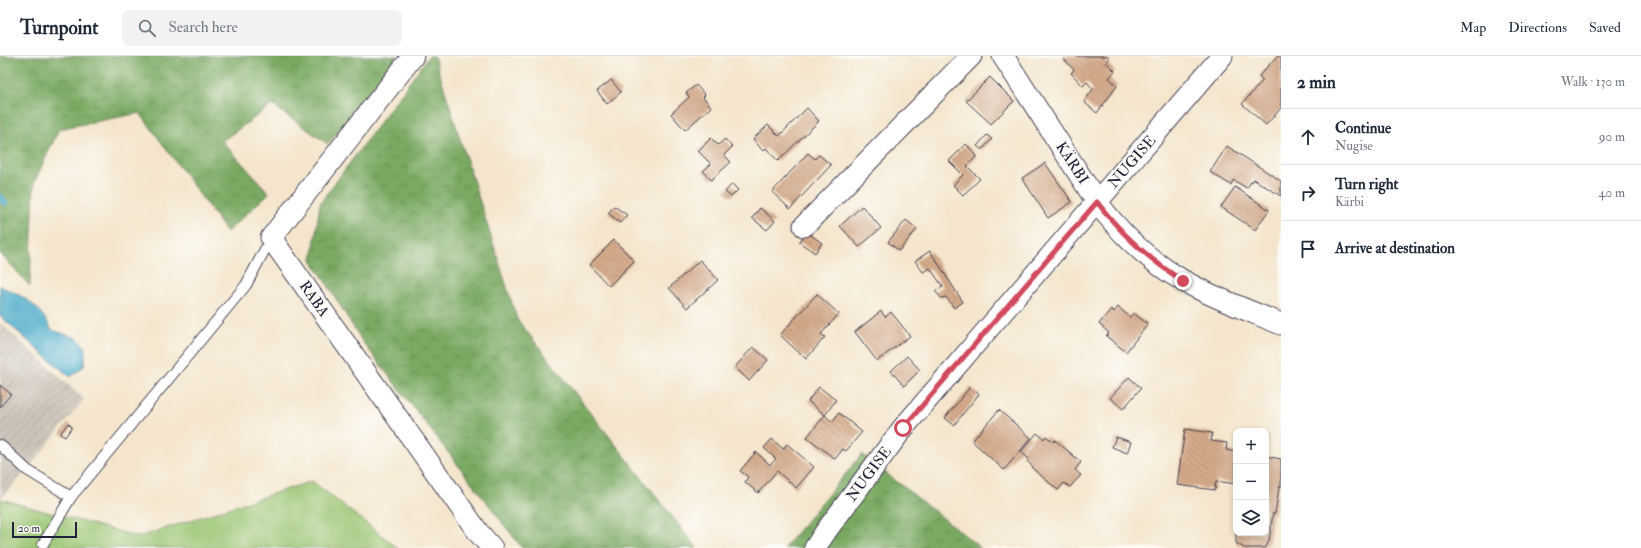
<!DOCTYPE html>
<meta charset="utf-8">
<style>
body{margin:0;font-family:"IM FELL Double Pica",serif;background:#f2f2f3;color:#1f2937}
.controls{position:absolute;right:12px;bottom:12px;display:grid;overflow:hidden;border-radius:8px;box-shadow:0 2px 6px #0003}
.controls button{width:36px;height:36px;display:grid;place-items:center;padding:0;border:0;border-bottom:1px solid #e0e1e3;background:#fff;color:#1f2937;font:20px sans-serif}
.scale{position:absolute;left:12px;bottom:10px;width:65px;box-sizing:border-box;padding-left:4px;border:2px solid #22223b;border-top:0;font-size:11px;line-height:14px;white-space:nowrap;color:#22223b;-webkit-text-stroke:3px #fdfcf7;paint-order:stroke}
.stop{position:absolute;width:12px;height:12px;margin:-9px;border:3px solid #d1495b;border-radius:50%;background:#fff}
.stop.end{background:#d1495b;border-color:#fff;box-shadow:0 1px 4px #0008}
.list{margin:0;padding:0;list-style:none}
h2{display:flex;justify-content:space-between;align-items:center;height:52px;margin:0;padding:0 16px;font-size:17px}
h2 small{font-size:13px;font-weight:400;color:#747a83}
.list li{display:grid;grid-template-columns:26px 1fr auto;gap:12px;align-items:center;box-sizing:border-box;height:56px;padding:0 16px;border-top:1px solid #e0e1e3}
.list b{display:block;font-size:15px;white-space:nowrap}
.list p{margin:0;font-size:13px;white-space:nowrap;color:#747a83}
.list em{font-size:13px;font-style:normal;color:#747a83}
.icon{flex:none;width:22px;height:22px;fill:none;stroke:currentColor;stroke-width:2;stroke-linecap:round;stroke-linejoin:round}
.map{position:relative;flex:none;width:1281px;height:492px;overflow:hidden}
header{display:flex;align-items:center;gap:24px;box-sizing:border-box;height:56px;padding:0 20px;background:#fff;border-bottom:1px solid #e0e1e3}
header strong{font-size:19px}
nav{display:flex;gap:22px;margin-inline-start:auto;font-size:14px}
.search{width:280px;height:36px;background:#f2f2f3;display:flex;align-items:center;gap:10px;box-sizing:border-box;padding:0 14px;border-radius:8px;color:#747a83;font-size:15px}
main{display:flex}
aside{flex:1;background:#fff}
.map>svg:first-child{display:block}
.industrial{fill:url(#industrial-furrows)}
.green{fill:#98c370;stroke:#5d7256}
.forest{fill:url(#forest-crowns);stroke:#4e664e}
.water{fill:#4aaac9;stroke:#366682}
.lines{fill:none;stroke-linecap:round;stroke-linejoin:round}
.stream{stroke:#4aaac9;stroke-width:6}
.building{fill:url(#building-back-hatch)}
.service-casing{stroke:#423f51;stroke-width:12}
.minor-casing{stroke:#423f51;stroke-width:23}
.service{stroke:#fff;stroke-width:10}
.minor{stroke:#fff;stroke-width:21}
.route{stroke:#d1495b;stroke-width:5}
.labels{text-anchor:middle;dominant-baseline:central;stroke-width:3;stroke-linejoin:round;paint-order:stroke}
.street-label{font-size:15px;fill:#22223b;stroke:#fdfcf7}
</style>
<header>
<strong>Turnpoint</strong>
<div class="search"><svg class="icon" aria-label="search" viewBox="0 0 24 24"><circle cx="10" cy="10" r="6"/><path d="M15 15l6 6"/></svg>Search here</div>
<nav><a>Map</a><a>Directions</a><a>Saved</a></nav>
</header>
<main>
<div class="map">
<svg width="1281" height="492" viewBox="0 0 1281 492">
<defs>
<pattern id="industrial-furrows" width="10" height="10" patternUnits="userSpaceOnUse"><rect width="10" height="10" fill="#cbc3b8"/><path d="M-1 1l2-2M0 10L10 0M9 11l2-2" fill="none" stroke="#aea79f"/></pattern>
<pattern id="forest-crowns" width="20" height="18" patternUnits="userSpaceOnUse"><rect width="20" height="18" fill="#7aa962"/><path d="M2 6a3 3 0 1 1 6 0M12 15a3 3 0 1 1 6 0" fill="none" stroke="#648952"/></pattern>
<pattern id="building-back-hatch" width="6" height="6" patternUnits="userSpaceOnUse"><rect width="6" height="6" fill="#d5aa8a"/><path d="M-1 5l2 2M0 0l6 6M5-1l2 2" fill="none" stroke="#ac8a72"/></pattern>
</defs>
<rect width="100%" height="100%" fill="#fdfcf7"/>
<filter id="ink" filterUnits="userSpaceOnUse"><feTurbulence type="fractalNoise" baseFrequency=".025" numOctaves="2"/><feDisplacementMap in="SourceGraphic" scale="8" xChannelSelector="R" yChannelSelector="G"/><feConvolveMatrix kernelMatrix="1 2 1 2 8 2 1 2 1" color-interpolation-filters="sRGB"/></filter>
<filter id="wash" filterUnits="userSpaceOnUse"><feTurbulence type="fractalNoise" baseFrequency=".012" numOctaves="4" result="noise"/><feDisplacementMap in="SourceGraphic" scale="16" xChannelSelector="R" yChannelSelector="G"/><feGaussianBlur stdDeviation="0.9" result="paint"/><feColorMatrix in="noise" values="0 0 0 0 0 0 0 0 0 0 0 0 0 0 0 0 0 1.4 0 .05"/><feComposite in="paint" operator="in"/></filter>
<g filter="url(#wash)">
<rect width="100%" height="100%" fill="#f4e5cc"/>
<!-- industrial -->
<path class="industrial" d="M 0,267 L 84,343 L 27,414 L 0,443 Z"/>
<!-- green -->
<path class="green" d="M 312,425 L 398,492 L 0,492 L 0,443 L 139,481 Z"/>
<!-- forest -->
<path class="forest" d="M 0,0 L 397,0 L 328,88 L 272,49 L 222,85 L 269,137 L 227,176 L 140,57 L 59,73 L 34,127 L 30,230 L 0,197 Z
M 429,0 L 434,0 L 517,263 L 697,492 L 522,492 L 362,285 L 312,204 L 320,147 Z
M 862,398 L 981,492 L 784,492 Z"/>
<!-- water -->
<path class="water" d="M 0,230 C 27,242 37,247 52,274 L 77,282 L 86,292 L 84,310 L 71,321 L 46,301 L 0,260 Z"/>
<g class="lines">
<!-- stream -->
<path class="stream" d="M 0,141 L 5,147"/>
</g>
<g id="blocks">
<!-- building -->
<path class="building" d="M 1065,0 L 1108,0 L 1110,2 L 1106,6 L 1115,15 L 1109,22 L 1117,30 L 1097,57 L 1084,46 L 1093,33 L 1087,26 L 1083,30 L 1071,17 L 1074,14 L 1063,2 Z
M 1277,0 L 1281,0 L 1281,52 L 1266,69 L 1242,48 L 1263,24 L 1259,20 Z
M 990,21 L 1014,45 L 991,68 L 966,45 Z
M 611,24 L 621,36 L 607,48 L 597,35 Z
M 696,29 L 705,39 L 703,41 L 711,51 L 685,74 L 671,58 L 689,41 L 686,37 Z
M 807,52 L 819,65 L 778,105 L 766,92 L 763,95 L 753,83 L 768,69 L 779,80 Z
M 987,79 L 992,83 L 982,94 L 977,90 Z
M 711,82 L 718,89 L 725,83 L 732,91 L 724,99 L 731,106 L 711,124 L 703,115 L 711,108 L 698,95 Z
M 966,88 L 977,100 L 967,110 L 980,123 L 963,139 L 953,129 L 963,119 L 949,105 Z
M 1227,90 L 1281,125 L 1281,140 L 1253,123 L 1247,132 L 1233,124 L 1231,129 L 1210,116 Z
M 808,97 L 815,103 L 819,99 L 831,109 L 790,153 L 772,136 Z
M 1045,107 L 1072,146 L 1048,162 L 1022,122 Z
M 732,128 L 738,134 L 731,141 L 725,136 Z
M 1235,131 L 1269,154 L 1255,174 L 1221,151 Z
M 614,150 L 627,159 L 620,167 L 608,157 Z
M 862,150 L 881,172 L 859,191 L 840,170 Z
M 760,152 L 775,165 L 767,174 L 752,162 Z
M 906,164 L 917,173 L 899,195 L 888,186 Z
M 807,176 L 822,187 L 815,197 L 799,186 Z
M 614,184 L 634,205 L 609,230 L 589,209 Z
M 930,195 L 963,246 L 954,252 L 946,241 L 941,242 L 935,235 L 943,231 L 930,212 L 923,216 L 915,205 Z
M 700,204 L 718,224 L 687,252 L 669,232 Z
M 817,238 L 839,258 L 821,278 L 825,281 L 806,303 L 780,279 Z
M 1118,251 L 1130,261 L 1133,257 L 1148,268 L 1126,296 L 1106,280 L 1109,277 L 1099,268 L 1111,253 L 1114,256 Z
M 881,255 L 885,261 L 891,256 L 910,280 L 877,305 L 855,276 Z
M 753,291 L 768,304 L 749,325 L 735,311 Z
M 907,300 L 920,314 L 904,330 L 891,315 Z
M 1129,321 L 1141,332 L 1123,353 L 1110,342 Z
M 0,329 L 11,338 L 0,351 Z
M 819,331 L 836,344 L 825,359 L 808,345 Z
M 970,331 L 979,338 L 954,369 L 945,362 Z
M 999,354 L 1031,382 L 1004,414 L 972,385 Z
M 839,357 L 862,376 L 846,395 L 843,393 L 835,403 L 807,381 L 825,359 L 832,366 Z
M 68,367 L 72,371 L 65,381 L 60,378 Z
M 1185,373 L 1212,377 L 1211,385 L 1227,387 L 1226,394 L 1236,396 L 1236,428 L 1216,425 L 1215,434 L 1177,429 Z
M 1037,377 L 1044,383 L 1046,380 L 1054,386 L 1055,384 L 1081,406 L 1075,414 L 1081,419 L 1070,431 L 1064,427 L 1058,434 L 1032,412 L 1033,411 L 1027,405 L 1029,403 L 1021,396 Z
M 1266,379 L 1269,379 L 1267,394 L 1266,394 Z
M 1116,381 L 1131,386 L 1127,397 L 1112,391 Z
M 772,383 L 783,393 L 787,388 L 814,411 L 796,432 L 777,415 L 758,437 L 745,426 L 748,421 L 740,415 L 756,396 L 770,409 L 776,403 L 764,392 Z
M 1266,400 L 1281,403 L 1281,431 L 1279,431 L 1275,458 L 1273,457 L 1269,485 L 1266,491 L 1264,492 L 1244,492 L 1236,487 L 1236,477 L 1266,477 Z"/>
</g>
</g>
<g filter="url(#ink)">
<use href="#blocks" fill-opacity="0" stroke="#423f51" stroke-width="1"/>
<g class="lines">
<!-- service casing -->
<g class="service-casing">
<path id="service" d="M 0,389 L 27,414 L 71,441
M 43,488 L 71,441 L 246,229 L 271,182"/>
</g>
<!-- minor casing -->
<g class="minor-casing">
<path id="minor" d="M 413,0 L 271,182 L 478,476 L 492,492
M 1003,0 L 1097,146 C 1120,177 1149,205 1182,224 C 1211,241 1250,255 1281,268
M 804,170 L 971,0
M 815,492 L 826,475 L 903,372 L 1222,0"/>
</g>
<!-- service -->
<use href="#service" class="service"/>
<!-- minor -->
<use href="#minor" class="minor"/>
</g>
</g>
<g class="lines" filter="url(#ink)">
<!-- route -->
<path class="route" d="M 903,372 L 1097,146 C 1121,178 1150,204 1183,225"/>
</g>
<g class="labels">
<!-- street labels -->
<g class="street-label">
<text transform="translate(1132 106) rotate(-49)">NUGISE</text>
<text transform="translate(1072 107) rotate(57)">KÄRBI</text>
<text transform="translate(314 243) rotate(55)">RABA</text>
<text transform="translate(869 418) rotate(-53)">NUGISE</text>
</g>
</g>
</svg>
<div class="controls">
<button>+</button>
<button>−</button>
<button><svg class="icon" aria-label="layers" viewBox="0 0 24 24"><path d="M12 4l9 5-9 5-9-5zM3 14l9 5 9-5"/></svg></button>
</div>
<div class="scale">20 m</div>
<div class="stop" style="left:903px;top:372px"></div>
<div class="stop end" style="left:1183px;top:225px"></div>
</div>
<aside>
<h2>2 min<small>Walk · 130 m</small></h2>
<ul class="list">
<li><svg class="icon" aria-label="ahead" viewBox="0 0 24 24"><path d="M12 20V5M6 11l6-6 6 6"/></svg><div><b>Continue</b><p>Nugise</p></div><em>90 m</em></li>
<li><svg class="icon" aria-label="right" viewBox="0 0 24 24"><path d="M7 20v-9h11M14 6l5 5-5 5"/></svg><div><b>Turn right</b><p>Kärbi</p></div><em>40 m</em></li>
<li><svg class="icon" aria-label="arrive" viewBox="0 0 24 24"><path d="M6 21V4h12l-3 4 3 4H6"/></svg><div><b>Arrive at destination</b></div></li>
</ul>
</aside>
</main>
